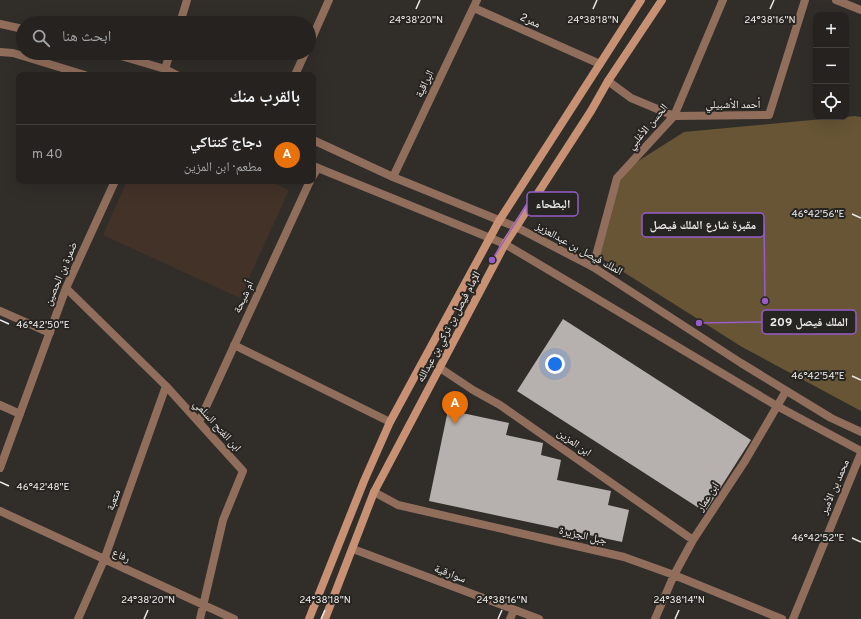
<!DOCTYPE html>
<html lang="ar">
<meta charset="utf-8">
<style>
body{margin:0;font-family:Overpass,"Noto Naskh Arabic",sans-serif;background:#312f2d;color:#f1f3f6;direction:rtl}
.controls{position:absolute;right:12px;top:12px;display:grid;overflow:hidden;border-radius:8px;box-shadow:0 4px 16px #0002}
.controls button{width:36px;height:36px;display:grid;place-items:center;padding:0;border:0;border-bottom:1px solid #423f3e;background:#252220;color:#f1f3f6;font:20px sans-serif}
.you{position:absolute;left:555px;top:364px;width:14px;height:14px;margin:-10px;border:3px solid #fff;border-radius:50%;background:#1a73e8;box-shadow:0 0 0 6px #1a73e833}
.badge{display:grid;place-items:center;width:26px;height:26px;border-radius:50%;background:#39d4a5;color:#fff;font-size:13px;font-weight:700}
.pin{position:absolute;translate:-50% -33px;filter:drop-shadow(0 1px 2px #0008)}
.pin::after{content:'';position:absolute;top:21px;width:14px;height:12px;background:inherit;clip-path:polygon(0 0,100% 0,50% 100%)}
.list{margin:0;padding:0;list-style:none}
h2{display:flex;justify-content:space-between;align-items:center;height:52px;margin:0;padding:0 16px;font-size:17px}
h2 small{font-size:13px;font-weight:400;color:#a3a4a5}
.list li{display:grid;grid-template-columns:26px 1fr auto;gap:12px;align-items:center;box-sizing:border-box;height:60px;padding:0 16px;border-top:1px solid #423f3e}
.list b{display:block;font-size:15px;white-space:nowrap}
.list p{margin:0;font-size:13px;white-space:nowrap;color:#a3a4a5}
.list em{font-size:13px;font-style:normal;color:#a3a4a5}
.icon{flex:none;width:22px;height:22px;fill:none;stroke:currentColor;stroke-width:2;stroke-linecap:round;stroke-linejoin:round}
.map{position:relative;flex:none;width:861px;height:619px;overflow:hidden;direction:ltr}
.search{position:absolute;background:#252220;box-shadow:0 4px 16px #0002;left:16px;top:16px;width:300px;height:44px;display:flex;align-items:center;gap:10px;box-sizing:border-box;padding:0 14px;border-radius:22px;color:#a3a4a5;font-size:15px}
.panel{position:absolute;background:#252220;box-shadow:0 4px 16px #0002;left:16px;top:72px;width:300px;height:112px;border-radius:8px;direction:rtl}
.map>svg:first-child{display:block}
.education{fill:#433228}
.green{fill:#675535}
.building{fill:#b6b0ae}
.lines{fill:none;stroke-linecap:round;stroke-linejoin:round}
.minor{stroke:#916e5c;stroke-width:8}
.tertiary{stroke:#916e5c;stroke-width:8}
.secondary{stroke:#c99174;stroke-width:8}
.ticks{fill:none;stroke:#eceae8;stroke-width:1.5}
.labels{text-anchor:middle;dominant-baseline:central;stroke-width:4;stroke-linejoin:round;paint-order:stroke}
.street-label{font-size:11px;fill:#eceae8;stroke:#272521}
.ticks-label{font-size:10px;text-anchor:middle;fill:#eceae8;stroke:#272521;stroke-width:4;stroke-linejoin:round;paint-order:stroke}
.leader{fill:none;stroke:#975cc9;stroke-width:1.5}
.callout-dot{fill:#975cc9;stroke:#272521;stroke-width:1.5}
.callout{fill:#272521;stroke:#975cc9;stroke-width:1.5}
.callout-label{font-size:12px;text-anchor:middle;font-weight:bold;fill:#eceae8}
</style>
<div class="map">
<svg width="861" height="619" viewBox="0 0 861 619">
<rect width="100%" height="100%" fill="#312e2a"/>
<!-- education -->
<path class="education" d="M 127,181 L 269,181 L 289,190 L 240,298 L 103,235 Z"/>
<!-- green -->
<path class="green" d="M 855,116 L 861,117 L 861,411 L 742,347 L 595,254 L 624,170 L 684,132 Z"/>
<!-- building -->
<path class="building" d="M 563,319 L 751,440 L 705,512 L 517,391 Z
M 448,410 L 509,423 L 506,435 L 543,443 L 541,455 L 561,460 L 557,480 L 611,491 L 608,505 L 629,510 L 622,542 L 429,501 Z"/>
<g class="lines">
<!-- minor -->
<path class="minor" d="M 836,0 L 861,10
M 474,8 L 600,64
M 180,23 L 187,0
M 309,45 L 329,0
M 165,69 L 170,53
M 295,75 L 305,53
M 608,81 L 631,98 L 674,116 L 769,115 L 805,0
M 313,176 L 318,168
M 393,177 L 477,0
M 593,267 L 617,178 L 674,116 L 723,0
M 66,288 L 166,386 L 243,471 L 223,520 L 200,619
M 0,311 L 50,333
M 234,345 L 390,422
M 440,368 L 473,390 L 500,405 L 693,540
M 0,405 L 20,414
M 199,422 L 310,181
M 0,468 L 66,288 L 115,181
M 374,492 L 398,505 L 624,557 L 674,575 L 782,619
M 0,511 L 234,619
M 353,549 L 539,619
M 78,619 L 104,560 L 166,386
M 510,619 L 514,610
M 655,619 L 674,575 L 693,540 L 745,461 L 786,391
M 793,619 L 861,453"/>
<!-- tertiary -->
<path class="tertiary" d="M 0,24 L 23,29
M 0,52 L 13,53 L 85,75
M 111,53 L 165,69 L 177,75
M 313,140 L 393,177 L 516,227 L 593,267 L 741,363 L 831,418 L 861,432
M 313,166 L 505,244 L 777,406 L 861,451"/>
<!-- secondary -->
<path class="secondary" d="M 309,619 L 364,481 L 390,422 L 499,221 L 641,0
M 325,619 L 374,492 L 505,244 L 591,111 L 608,81 L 662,0"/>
</g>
<!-- ticks -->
<path class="ticks" d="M 416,9 L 420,0M 593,9 L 597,0M 770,9 L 774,0M 852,214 L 861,218M 0,320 L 9,324M 852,376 L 861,380M 0,482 L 9,486M 852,538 L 861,542M 144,619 L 148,610M 321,619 L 325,610M 498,619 L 502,610M 675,619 L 679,610"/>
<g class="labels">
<!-- street labels -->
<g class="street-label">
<text transform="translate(530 21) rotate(24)">ممر2</text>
<text transform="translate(425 84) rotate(-64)">البراقية</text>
<text x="733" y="105">أحمد الأشبيلي</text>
<text transform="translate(648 127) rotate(-50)">الحسن الأغلبي</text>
<text transform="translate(579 249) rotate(29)">الملك فيصل بن عبدالعزيز</text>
<text transform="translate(61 274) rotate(-67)">ضمرة بن الحصين</text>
<text transform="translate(244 297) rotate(-65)">أم شيحة</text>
<text transform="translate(449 327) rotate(-62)">الإمام فيصل بن تركي بن عبدالله</text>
<text transform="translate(217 426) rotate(48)">ابن الفتح السلمي</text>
<text transform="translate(574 443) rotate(35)">ابن المزين</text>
<text transform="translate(835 487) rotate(-67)">محمد بن الأمير</text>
<text transform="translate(708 497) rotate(-57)">ابن عمار</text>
<text transform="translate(114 500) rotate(-70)">متعبة</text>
<text transform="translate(583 536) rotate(13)">جبل الجزيرة</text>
<text transform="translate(121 556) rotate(25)">رفاع</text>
<text transform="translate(450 574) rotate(21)">سوارقية</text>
</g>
</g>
<g class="ticks-label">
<text x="416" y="23">24°38'20"N</text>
<text x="593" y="23">24°38'18"N</text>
<text x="770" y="23">24°38'16"N</text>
<text x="818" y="217">46°42'56"E</text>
<text x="43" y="328">46°42'50"E</text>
<text x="818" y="379">46°42'54"E</text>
<text x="43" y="490">46°42'48"E</text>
<text x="818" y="541">46°42'52"E</text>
<text x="148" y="603">24°38'20"N</text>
<text x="325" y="603">24°38'18"N</text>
<text x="502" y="603">24°38'16"N</text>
<text x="679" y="603">24°38'14"N</text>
</g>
<!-- callouts -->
<path class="leader" d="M492 260L527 204M765 301L764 225M699 323L762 322"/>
<g class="callout-dot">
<circle cx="492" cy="260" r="4"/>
<circle cx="765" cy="301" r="4"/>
<circle cx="699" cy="323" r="4"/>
</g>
<g class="callout">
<rect x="527" y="192" width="51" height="24" rx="4"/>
<rect x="642" y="213" width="122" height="24" rx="4"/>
<rect x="762" y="310" width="94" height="24" rx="4"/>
</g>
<g class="callout-label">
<text x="553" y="208">البطحاء</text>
<text x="703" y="229">مقبرة شارع الملك فيصل</text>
<text x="809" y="326">الملك فيصل 209</text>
</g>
</svg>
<div class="controls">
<button>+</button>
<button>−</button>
<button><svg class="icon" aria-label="locate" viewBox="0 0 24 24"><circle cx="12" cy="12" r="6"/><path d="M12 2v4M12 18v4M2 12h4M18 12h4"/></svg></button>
</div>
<div class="you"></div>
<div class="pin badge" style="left:455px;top:424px;background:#e8710a">A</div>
<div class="search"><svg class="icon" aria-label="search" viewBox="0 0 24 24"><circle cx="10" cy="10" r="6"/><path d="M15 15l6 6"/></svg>ابحث هنا</div>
<section class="panel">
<h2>بالقرب منك<small></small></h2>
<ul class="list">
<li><span class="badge" style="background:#e8710a">A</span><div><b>دجاج كنتاكي</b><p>مطعم · ابن المزين</p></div><em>40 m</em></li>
</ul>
</section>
</div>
